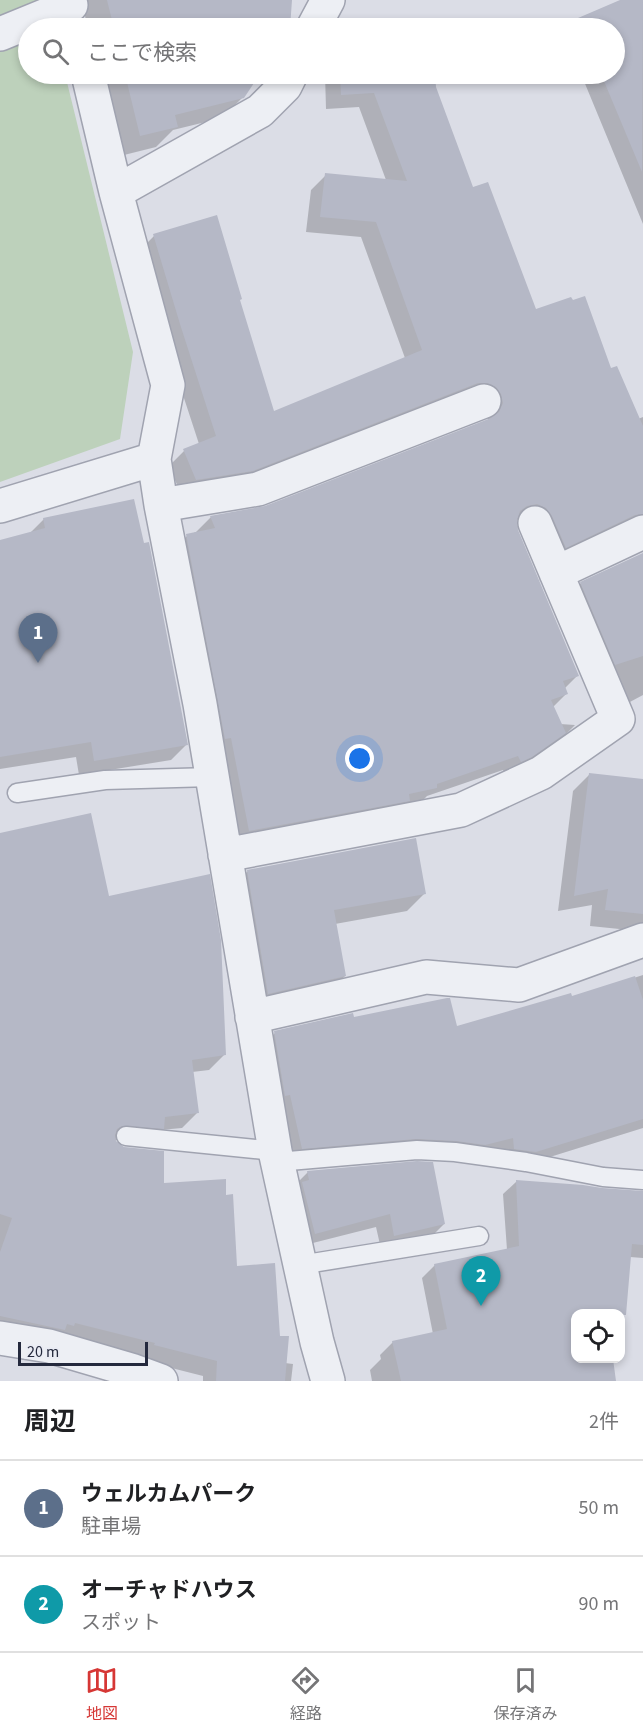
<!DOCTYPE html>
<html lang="ja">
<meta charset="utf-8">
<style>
body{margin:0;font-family:"Source Sans 3","Noto Sans JP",sans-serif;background:#f6f6f6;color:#202124}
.controls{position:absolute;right:18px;bottom:18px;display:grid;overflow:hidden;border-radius:12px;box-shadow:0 3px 9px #0003}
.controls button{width:54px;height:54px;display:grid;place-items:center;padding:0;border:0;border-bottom:2px solid #e0e0e0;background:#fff;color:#202124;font:30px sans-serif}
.scale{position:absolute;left:18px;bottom:15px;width:130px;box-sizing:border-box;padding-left:6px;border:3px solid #24293d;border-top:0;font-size:16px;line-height:21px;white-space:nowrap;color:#24293d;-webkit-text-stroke:4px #eaecf4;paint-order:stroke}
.you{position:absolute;left:360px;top:759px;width:21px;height:21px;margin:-15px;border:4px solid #fff;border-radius:50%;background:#1a73e8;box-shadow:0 0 0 9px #1a73e833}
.badge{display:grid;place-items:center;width:39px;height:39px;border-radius:50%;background:#d63735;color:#fff;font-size:20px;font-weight:700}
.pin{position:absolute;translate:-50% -50px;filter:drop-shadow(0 2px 3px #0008)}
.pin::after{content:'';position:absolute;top:32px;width:21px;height:18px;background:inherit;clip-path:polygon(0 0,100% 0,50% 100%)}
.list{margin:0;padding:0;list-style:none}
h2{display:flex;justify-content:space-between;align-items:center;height:78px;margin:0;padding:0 24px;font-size:26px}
h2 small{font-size:20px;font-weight:400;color:#757577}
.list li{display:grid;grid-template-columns:39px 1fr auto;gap:18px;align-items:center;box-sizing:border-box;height:96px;padding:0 24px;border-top:2px solid #e0e0e0}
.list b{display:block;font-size:22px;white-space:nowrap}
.list p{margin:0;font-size:20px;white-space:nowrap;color:#757577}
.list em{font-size:20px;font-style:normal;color:#757577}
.icon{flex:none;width:33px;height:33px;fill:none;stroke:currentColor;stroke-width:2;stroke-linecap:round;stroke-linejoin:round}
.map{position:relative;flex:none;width:643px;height:1381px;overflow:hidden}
.search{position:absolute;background:#fff;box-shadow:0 3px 9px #0003;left:18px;right:18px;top:18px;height:66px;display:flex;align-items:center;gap:15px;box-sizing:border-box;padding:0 21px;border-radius:33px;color:#757577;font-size:22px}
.sheet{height:270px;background:#fff}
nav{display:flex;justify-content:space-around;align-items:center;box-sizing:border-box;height:84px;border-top:2px solid #e0e0e0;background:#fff;font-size:16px;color:#757577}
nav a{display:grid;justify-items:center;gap:3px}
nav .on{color:#d63735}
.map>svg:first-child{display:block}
.green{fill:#bdd1bb}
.shadow{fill:#0003}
.building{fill:#b5b8c6}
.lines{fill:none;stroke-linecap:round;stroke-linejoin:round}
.lane-casing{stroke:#a0a3b0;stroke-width:21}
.street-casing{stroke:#a0a3b0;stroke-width:36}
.lane{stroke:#edeff4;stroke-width:18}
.street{stroke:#edeff4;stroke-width:33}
</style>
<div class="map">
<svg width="643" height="1381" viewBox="0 0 643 1381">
<rect width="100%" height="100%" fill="#dbdde6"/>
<!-- green -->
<path class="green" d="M 0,0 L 47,0 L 28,28 L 28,74 L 65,74 L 133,352 L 120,439 L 0,482 Z"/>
<!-- shadow -->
<path class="shadow" d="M 81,0 L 282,0 L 278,28 L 88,28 Z
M 624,0 L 643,0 L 643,224 L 581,74 L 614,74 L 614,28 L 570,28 L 579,19 Z
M 420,20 L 420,28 L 347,28 L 353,23 Z
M 99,74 L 258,74 L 243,97 L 222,118 L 173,130 L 156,147 L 120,156 Z
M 325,74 L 433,74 L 434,87 L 472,189 L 535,311 L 610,370 L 638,419 L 643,417 L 643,536 L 551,561 L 521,519 L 515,520 L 516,531 L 578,675 L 564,689 L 566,694 L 553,707 L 560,724 L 575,725 L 561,739 L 515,771 L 506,776 L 503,770 L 427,796 L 421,802 L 234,845 L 172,551 L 187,536 L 196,532 L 211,517 L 265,508 L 488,421 L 487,409 L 237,485 L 181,494 L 169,466 L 184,451 L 199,444 L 165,340 L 139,251 L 154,236 L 238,300 L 273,413 L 405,358 L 361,237 L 306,232 L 311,190 L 326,175 L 386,180 L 359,107 L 326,109 Z
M 44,519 L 186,745 L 171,760 L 79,775 L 76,757 L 0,769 L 0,541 L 29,534 Z
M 643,554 L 643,695 L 628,703 L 566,598 L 581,583 Z
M 589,775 L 643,781 L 643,927 L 639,931 L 590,926 L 592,905 L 558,911 L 573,791 Z
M 0,835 L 108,898 L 224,1055 L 209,1070 L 192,1072 L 197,1113 L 182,1128 L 160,1130 L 148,1143 L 113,1140 L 162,1184 L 225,1196 L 235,1268 L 279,1337 L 285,1363 L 293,1364 L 291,1381 L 203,1381 L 203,1376 L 140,1360 L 0,1334 Z
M 248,871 L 424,894 L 407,911 L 335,924 L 345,976 L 328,993 L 251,1010 L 231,888 Z
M 643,975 L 643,1128 L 521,1166 L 441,1154 L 288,1162 L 261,1047 L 275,1033 L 353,1018 L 456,1027 L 571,998 Z
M 308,1172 L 444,1224 L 430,1238 L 381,1249 L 376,1227 L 301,1246 L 294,1186 Z
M 516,1182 L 643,1193 L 643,1258 L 630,1257 L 624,1314 L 620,1318 L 620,1314 L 576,1314 L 576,1358 L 612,1358 L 614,1381 L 372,1381 L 370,1370 L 381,1359 L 380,1355 L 393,1342 L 433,1334 L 422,1278 L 435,1265 L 507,1250 L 503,1194 Z"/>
<!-- building -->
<path class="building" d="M 107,0 L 292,0 L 290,28 L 114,28 Z
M 620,0 L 643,0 L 642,172 L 601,74 L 615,74 L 615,28 L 583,28 L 578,18 Z
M 421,19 L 421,28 L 348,28 L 353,21 Z
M 125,74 L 260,74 L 244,98 L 175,115 L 178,127 L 140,136 Z
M 340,74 L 435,74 L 436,87 L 473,187 L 488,182 L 536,309 L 571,297 L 573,300 L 585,296 L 611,368 L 617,366 L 643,426 L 643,514 L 635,515 L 566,548 L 552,516 L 546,508 L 537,504 L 527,506 L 520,511 L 517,520 L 518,530 L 579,676 L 563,681 L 568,694 L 551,700 L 566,733 L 532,757 L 521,762 L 518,756 L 437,784 L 437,788 L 409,794 L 410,801 L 249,831 L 231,738 L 225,739 L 186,534 L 215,528 L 210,516 L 265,506 L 491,418 L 499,412 L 503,403 L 501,394 L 496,387 L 487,383 L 478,383 L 253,471 L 196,480 L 183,449 L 216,436 L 180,324 L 153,234 L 217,215 L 242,299 L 240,300 L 274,411 L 422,350 L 376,222 L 320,217 L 325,173 L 407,181 L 374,93 L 341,95 Z
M 134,499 L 144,543 L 149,542 L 188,745 L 94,761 L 91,742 L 0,757 L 0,540 L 45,528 L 43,518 Z
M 643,553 L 643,656 L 615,665 L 580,582 Z
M 589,773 L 643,779 L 643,914 L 605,910 L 608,889 L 574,896 Z
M 91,813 L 109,896 L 210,874 L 221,940 L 226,1055 L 192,1060 L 199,1113 L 165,1117 L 164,1129 L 122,1126 L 117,1129 L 115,1135 L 116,1141 L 124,1147 L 164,1151 L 164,1183 L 226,1179 L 226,1195 L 233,1194 L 237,1266 L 275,1263 L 280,1336 L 289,1336 L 285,1381 L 216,1381 L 217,1361 L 154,1345 L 155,1343 L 75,1323 L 74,1326 L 67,1324 L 65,1330 L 0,1316 L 0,1252 L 12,1218 L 0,1214 L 0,833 Z
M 416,838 L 426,894 L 334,910 L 346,976 L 268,994 L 247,870 Z
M 635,976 L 643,1000 L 643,1119 L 536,1152 L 514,1149 L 513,1138 L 485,1145 L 456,1141 L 416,1139 L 302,1149 L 290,1095 L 285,1096 L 274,1031 L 353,1013 L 354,1017 L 447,998 L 450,998 L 457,1026 L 571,993 L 572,996 Z
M 417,1161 L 433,1162 L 445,1224 L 394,1236 L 390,1214 L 315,1234 L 302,1182 L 309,1180 L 307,1171 Z
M 516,1180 L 583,1185 L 602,1188 L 643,1191 L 643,1245 L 632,1244 L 626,1315 L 576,1314 L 576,1359 L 613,1359 L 616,1381 L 401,1381 L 392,1341 L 447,1329 L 434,1264 L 519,1246 Z"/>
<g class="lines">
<!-- lane casing -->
<g class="lane-casing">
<path id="lane" d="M 17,793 L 105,780 L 212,777
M 126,1136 L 275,1151
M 277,1162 L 417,1150 L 455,1152 L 526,1162 L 603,1177 L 643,1180
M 300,1265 L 479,1236"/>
</g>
<!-- street casing -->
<g class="street-casing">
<path id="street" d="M 313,28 L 328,0
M 0,34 L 71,5
M 88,74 L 116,192 L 168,385 L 154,459 L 161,505 L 200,704 L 275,1151 L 317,1342 L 328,1381
M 116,192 L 260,111 L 285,86 L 291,74
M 161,505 L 258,489 L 484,401
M 0,506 L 154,459
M 556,573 L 643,532
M 225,855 L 461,810 L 541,773 L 618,719 L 535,523
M 252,1017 L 426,977 L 519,985 L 643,940
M 0,1338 L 49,1346 L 131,1370 L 161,1381"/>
</g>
<!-- lane -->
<use href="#lane" class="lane"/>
<!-- street -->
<use href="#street" class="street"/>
</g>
</svg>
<div class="controls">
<button><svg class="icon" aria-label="locate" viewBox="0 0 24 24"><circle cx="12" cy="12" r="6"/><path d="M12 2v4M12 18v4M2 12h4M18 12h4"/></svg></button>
</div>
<div class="scale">20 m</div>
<div class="you"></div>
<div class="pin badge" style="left:38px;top:663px;background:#5c6f8a">1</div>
<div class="pin badge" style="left:481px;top:1306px;background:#0f9aa8">2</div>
<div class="search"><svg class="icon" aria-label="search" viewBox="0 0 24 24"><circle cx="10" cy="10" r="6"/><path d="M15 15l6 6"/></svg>ここで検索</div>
</div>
<section class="sheet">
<h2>周辺<small>2件</small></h2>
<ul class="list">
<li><span class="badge" style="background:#5c6f8a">1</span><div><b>ウェルカムパーク</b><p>駐車場</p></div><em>50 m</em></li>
<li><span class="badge" style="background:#0f9aa8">2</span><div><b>オーチャドハウス</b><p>スポット</p></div><em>90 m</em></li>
</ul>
</section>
<nav>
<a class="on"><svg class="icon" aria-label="map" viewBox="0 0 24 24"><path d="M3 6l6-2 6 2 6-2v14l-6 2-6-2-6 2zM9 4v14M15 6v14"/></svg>地図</a>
<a><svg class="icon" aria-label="directions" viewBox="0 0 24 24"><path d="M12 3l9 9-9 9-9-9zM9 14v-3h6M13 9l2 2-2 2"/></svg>経路</a>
<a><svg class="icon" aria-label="saved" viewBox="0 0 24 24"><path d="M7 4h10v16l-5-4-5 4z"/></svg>保存済み</a>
</nav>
